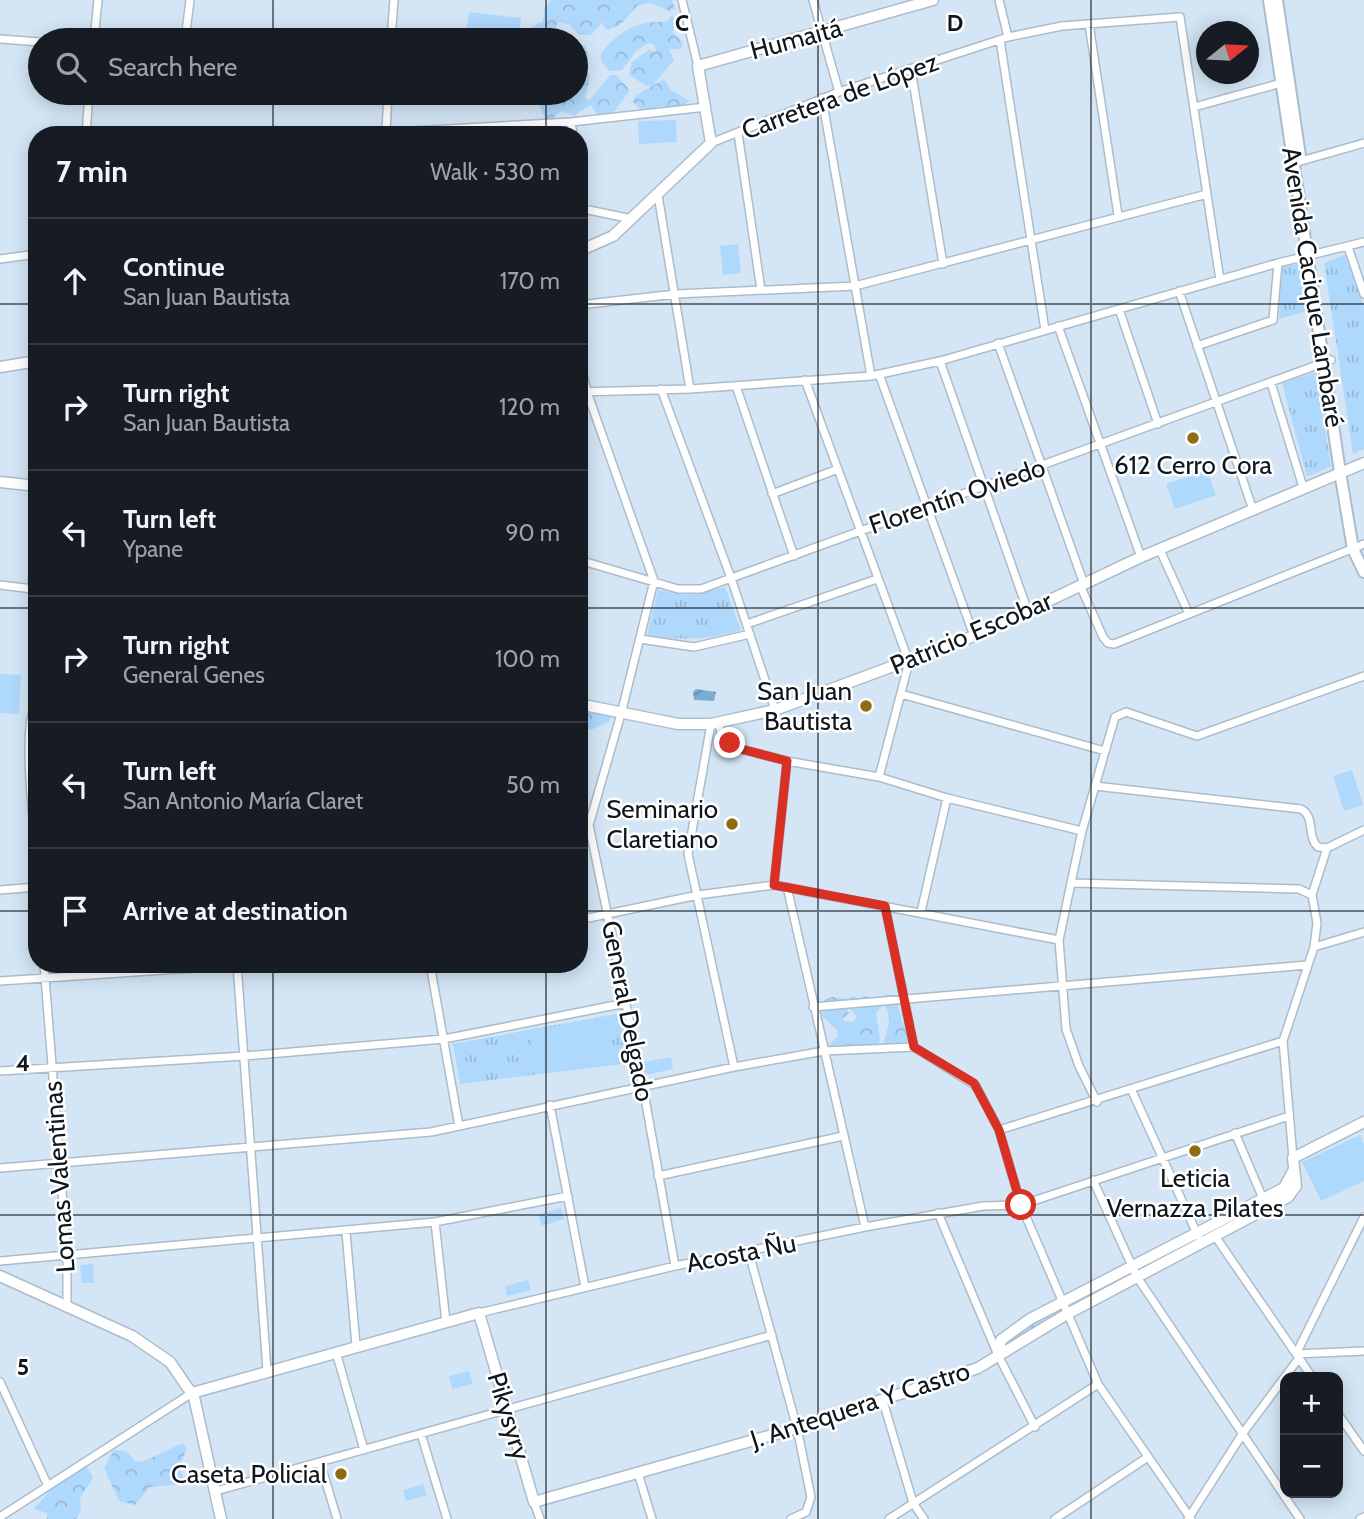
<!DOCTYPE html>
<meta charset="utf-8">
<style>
body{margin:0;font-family:Cabin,sans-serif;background:#20242c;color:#f1f3f6}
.controls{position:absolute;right:21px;bottom:21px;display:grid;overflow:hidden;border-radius:14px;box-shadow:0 4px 18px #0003}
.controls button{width:63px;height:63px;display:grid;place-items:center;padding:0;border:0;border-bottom:2px solid #363941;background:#171b24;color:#f1f3f6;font:35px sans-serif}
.compass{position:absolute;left:1196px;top:21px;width:63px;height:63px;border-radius:50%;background:#171b24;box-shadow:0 4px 18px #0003;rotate:72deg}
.stop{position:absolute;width:21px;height:21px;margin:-16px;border:5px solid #d93025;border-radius:50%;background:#fff}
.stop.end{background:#d93025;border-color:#fff;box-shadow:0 2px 7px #0008}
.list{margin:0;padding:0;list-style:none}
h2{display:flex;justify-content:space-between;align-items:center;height:91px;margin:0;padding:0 28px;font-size:30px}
h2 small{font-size:23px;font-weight:400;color:#9ea1a6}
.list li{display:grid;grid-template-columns:46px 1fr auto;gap:21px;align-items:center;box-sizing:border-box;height:126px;padding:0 28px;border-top:2px solid #363941}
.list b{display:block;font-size:26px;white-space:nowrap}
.list p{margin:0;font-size:23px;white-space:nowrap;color:#9ea1a6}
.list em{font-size:23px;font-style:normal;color:#9ea1a6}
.icon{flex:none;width:38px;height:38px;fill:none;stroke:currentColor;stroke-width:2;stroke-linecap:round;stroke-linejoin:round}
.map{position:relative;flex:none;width:1364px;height:1519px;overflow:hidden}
.search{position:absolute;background:#171b24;box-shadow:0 4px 18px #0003;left:28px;top:28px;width:560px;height:77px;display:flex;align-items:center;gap:18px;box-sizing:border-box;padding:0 24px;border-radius:38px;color:#9ea1a6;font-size:26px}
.panel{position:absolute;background:#171b24;box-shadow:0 4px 18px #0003;left:28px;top:126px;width:560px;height:847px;border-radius:28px}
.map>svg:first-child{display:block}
.grass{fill:url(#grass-dots)}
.forest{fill:url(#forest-crowns)}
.park{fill:url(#park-tufts)}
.pitch{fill:#aed8fc}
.water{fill:url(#water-waves)}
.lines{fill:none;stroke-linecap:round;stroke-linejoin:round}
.street-casing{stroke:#abbccb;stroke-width:10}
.secondary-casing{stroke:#abbccb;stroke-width:13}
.primary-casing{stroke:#abbccb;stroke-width:14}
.street{stroke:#fff;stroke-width:7}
.secondary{stroke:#fff;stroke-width:10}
.primary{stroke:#fff;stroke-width:10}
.route{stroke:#d93025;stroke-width:9}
.grid{fill:none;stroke:#10171c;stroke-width:2;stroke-opacity:0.55}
.poi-dot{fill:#8e6d10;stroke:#fff;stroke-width:2.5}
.labels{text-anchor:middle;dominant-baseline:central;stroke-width:5;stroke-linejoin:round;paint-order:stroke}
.street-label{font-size:26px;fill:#10171c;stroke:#fff}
.poi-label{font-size:26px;fill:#10171c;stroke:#fff;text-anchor:end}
.grid-label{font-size:23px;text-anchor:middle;font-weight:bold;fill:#10171c;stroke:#fff;stroke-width:5;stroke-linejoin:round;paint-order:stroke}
</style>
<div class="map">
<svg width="1364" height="1519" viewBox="0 0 1364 1519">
<defs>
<pattern id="grass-dots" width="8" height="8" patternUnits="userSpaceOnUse" patternTransform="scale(1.75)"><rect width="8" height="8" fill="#aed8fc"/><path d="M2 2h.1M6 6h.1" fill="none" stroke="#95b9d7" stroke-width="1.8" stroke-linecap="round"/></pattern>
<pattern id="forest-crowns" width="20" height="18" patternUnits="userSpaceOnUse" patternTransform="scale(1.75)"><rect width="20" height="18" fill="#aed8fc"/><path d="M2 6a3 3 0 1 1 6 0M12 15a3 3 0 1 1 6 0" fill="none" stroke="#95b9d7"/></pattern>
<pattern id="park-tufts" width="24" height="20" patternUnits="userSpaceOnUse" patternTransform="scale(1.75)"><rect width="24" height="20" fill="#aed8fc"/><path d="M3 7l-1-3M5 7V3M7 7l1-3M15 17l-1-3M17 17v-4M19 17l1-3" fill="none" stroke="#95b9d7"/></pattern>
<pattern id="water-waves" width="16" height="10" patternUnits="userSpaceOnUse" patternTransform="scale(1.75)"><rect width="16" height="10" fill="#7dacd3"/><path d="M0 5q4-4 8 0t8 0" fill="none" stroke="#658baa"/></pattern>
</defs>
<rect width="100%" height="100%" fill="#d4e6f6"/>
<!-- grass -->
<path class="grass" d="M 1063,1309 L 1009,1349 L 1003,1346 L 1038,1318 Z"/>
<!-- forest -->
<path class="forest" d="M 551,0 L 672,0 L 675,9 L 669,11 L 651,3 L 638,5 L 620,25 L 608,30 L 603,26 L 604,21 L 591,35 L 579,35 L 570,25 L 558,22 L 548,40 L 530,39 L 532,27 L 543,21 L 544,9 Z
M 670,16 L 676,18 L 673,32 L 683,43 L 681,49 L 669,49 L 674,60 L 653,85 L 647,86 L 629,75 L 632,62 L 649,50 L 656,52 L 655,45 L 649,43 L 637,50 L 622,70 L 609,71 L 601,60 L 601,53 C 620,31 637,20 667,22 Z
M 579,44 L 585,46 L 589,57 L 576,67 L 576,46 Z
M 576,71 L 587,72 L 590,78 L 585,97 L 589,101 L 610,75 L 616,75 L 630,90 L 611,116 L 598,116 L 591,105 L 574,116 L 562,111 L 547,123 L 536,97 L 537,93 L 576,93 Z
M 664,79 L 671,90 L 690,101 L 674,110 L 661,106 L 643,112 L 633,102 L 635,96 Z
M 579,699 L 595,704 L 612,716 L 609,722 L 591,730 L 579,728 Z
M 888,994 L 894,995 C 900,1012 904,1027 910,1045 L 891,1052 L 883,1045 C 886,1031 895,1017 883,1005 L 876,1013 L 880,1040 L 875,1052 C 862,1055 846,1056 833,1053 L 829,1045 L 838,1036 L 837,1030 L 822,1016 L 820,1002 L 832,997 L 843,998 L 849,1013 L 843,1018 L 844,1021 L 853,1022 L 857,1017 L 848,1006 L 849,998 L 854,996 L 858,999 L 865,996 L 875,999 Z
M 183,1443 L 187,1449 L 179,1468 L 185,1481 L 182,1484 L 150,1487 L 135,1505 L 119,1501 L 104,1468 L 114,1450 L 126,1451 L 135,1461 L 142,1462 Z
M 86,1466 L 93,1478 L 80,1498 L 81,1511 L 76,1519 L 47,1519 L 47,1513 L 34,1509 L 63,1475 Z"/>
<!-- park -->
<path class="park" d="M 1346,254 L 1364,306 L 1364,449 L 1353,454 L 1324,263 Z
M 1301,263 L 1307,311 L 1279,319 L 1282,267 Z
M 1316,372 L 1331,466 L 1307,477 L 1282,383 Z
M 725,587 L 741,630 C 708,640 681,641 647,635 L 658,590 L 688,595 Z
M 621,1013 L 631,1063 L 460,1084 L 453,1044 Z"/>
<!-- pitch -->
<path class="pitch" d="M 469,12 L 521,18 L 519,40 L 465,40 Z
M 676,120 L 677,142 L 639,144 L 638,121 Z
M 738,244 L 741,273 L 723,275 L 720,246 Z
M 1207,470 L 1216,495 L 1175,509 L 1166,484 Z
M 0,674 L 21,675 L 19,714 L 0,713 Z
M 1352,770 L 1363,805 L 1344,811 L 1333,776 Z
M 607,1020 L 612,1061 L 536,1071 L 531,1029 Z
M 671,1057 L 673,1069 L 646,1075 L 644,1062 Z
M 1360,1135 L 1364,1144 L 1364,1181 L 1321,1201 L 1302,1162 Z
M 561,1208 L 564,1219 L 542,1226 L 538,1215 Z
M 93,1264 L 94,1283 L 82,1283 L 80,1265 Z
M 528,1280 L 531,1290 L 507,1296 L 505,1286 Z
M 469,1371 L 473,1384 L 452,1389 L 449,1376 Z
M 423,1484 L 427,1495 L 406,1501 L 403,1490 Z"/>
<!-- water -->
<path class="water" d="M 696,689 L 716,692 L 714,701 L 694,700 L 693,692 Z"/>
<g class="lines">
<!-- street casing -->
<g class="street-casing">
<path id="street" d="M 682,0 L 698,66
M 813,0 L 839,92
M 999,0 L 1008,37
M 1089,24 L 1118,215
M 0,39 L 40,42
M 94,40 L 98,0
M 185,40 L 190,0
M 391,40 L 394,0
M 1000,40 L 1045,330
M 911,69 L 943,264
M 822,98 L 871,376
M 1194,107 L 1285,82
M 571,122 L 573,135
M 386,132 L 388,93
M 738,133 L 761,290
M 86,135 L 89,93
M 340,135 L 571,122 L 706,107
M 711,143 L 839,92 L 1008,37 L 1062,26 L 1180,17 L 1220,280
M 1294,163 L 1364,143
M 579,185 L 582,207
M 658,195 L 690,389
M 579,208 L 632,219
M 1348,247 L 1364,294
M 0,259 L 37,254
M 1179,291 L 1253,510
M 579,305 L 676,294 L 855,286 L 1207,194
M 1119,309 L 1158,424
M 1058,326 L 1141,557
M 998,343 L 1084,584
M 1197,346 L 1273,320 L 1278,263
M 579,356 L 587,392 L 654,581 L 621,714 L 589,825 L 643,1087 L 675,1266
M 940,361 L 1028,612
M 879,374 L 974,636
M 805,380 L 909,662 L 879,777
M 1271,383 L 1303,487
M 736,386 L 794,556
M 661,389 L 731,578 L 775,710
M 579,392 L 690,389 L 871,376 L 940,361 L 1278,263 L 1364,242
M 772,494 L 838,469
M 1160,550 L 1189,614
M 579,560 L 678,589 L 701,589 L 1331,360
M 0,585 L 33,589
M 1080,585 L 1103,637 L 1108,643 L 1114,644 L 1364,544
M 747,624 L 877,579
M 640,639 L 694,647 L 750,634
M 901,694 L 1105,751
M 37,704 C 20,721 35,832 37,860
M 719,722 L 721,735 L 737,748 L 787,761 L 879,777 L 947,798 L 1082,831
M 711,724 L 688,854 L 734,1067
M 1095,786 L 1301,809 C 1316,817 1306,836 1318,847 L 1327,848
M 1327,848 L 1364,830
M 1072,883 L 1299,889 L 1312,895
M 774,885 L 787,761
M 787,887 L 865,1227
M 0,890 L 37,887
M 885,906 L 914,1047 L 976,1086 L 999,1130 L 1021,1205 L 1098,1384 L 1191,1519
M 921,912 L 947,798
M 579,920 L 698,895 L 774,885 L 1059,940
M 1314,947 L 1364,932
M 44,964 L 67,1255 L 67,1307
M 237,964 L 267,1370
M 430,964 L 459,1126
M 0,981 L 254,964
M 813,1007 L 1307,965
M 0,1071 L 244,1056 L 444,1039 L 626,1003
M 1132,1091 L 1198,1236
M 1097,1102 L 1079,1066 L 1066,1029 L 1059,940 L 1082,831 L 1115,717 L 1126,712 L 1197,736 L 1364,676
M 550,1105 L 585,1287
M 999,1130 L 1283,1041
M 1235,1133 L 1267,1208
M 1293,1158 L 1283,1041 L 1314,947 L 1317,923 L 1312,895 L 1327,848
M 0,1168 L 431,1132 L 734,1067 L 824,1051 L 914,1047
M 658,1176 L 843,1136
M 1093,1180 L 1137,1277 L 1300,1519
M 938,1213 L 998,1355 L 1035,1427
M 1364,1217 L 1296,1354 L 1364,1351
M 435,1222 L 446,1322
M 346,1232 L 356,1345
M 1215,1236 L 1312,1377
M 749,1253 L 797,1428 L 811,1497 L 806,1512 L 791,1519
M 0,1261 L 435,1222 L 568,1196
M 479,1313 L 675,1266 L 865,1227 L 983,1206 L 1021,1205 L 1289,1116
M 336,1352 L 364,1450
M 0,1382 L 48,1486
M 883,1401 L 913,1503 L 924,1519
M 1338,1414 L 1364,1451
M 421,1434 L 447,1519
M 320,1462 L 337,1519
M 638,1473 L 652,1519
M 216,1491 L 772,1335
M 534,1502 L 540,1519
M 0,1517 L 192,1393
M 889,1519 L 1098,1384
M 1055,1519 L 1148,1457
M 1188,1519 L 1243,1433 L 1299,1358
M 1360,1519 L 1364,1517"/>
</g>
<!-- secondary casing -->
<g class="secondary-casing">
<path id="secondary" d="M 579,251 L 613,236 L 711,143 L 698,66 L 933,0
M 0,367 L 37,361
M 0,482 L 37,486
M 37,554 L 33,589 L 37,590
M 579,704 L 678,724 L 711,724 L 775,710 L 974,636 L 1141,557 L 1364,463
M 0,1276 L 132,1336 L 170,1362 L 194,1397 L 221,1519
M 998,1355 L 1001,1340 L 1030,1319 L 1284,1188 L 1293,1171
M 192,1393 L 479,1313 L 534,1502 L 797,1428 L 978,1368 L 1067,1314 L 1288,1197 L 1296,1186 L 1293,1158 L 1364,1122"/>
</g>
<!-- primary casing -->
<g class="primary-casing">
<path id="primary" d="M 1269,0 L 1340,472 L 1353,549 L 1364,572
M 1277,0 L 1300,156"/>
</g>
<!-- street -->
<use href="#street" class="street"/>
<!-- secondary -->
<use href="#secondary" class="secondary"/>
<!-- primary -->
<use href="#primary" class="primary"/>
</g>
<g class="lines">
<!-- route -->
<path class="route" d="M 730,743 L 737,748 L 787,761 L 774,885 L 885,906 L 914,1047 L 974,1083 L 999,1130 L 1021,1205"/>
</g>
<!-- grid -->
<path class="grid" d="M 273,0 L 273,40M 546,0 L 546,40M 818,0 L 818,1519M 1091,0 L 1091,1519M 273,93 L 273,135M 546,93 L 546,135M 0,304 L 37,304M 579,304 L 1364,304M 0,608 L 37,608M 579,608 L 1364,608M 0,911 L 37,911M 579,911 L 1364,911M 273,964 L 273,1519M 546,964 L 546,1519M 0,1215 L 1364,1215"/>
<!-- markers -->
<g class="poi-dot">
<circle cx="1193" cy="438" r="7"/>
<circle cx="866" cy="706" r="7"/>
<circle cx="732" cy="824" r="7"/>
<circle cx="1195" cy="1151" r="7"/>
<circle cx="341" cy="1474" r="7"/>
</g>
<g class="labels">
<!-- street labels -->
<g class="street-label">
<text transform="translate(796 39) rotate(-15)">Humaitá</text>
<text transform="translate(840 96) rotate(-20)">Carretera de López</text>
<text transform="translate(1313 287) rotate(81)">Avenida Cacique Lambaré</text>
<text transform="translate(957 496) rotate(-19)">Florentín Oviedo</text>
<text transform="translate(971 633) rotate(-23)">Patricio Escobar</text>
<text transform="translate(628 1011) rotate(79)">General Delgado</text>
<text transform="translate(59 1177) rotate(-94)">Lomas Valentinas</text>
<text transform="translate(741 1253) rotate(-11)">Acosta Ñu</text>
<text transform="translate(860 1405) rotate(-18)">J. Antequera Y Castro</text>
<text transform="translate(509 1416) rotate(73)">Pikysyry</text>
</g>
<!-- poi labels -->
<g class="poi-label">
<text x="1193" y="465" text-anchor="middle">612 Cerro Cora</text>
<text x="852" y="691">San Juan<tspan x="852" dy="30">Bautista</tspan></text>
<text x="718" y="809">Seminario<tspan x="718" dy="30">Claretiano</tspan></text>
<text x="1195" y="1178" text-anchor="middle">Leticia<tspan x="1195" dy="30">Vernazza Pilates</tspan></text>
<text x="327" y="1474">Caseta Policial</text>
</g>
</g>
<g class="grid-label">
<text x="682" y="31">C</text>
<text x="955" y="31">D</text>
<text x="23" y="1071">4</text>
<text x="23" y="1375">5</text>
</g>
</svg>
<div class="controls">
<button>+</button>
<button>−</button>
</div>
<svg class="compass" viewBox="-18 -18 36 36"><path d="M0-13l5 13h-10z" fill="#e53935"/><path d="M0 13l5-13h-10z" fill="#9ea1a6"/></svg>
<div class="stop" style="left:1021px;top:1205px"></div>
<div class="stop end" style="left:730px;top:743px"></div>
<div class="search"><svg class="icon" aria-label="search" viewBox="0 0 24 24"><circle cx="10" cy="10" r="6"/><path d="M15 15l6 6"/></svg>Search here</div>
<section class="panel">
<h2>7 min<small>Walk · 530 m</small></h2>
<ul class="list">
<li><svg class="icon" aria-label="ahead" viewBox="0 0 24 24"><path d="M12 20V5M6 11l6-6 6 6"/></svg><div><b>Continue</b><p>San Juan Bautista</p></div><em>170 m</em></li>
<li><svg class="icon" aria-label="right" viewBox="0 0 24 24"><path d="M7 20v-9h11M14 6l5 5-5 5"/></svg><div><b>Turn right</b><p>San Juan Bautista</p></div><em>120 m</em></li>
<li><svg class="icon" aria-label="left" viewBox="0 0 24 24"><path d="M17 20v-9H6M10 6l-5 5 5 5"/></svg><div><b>Turn left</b><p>Ypane</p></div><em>90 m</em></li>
<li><svg class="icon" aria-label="right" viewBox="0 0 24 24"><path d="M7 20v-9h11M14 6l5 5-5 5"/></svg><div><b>Turn right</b><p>General Genes</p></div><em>100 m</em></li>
<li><svg class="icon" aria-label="left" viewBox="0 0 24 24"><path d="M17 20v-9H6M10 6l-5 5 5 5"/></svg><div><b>Turn left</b><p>San Antonio María Claret</p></div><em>50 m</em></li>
<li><svg class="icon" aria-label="arrive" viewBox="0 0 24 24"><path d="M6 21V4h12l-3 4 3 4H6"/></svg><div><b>Arrive at destination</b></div></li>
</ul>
</section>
</div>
